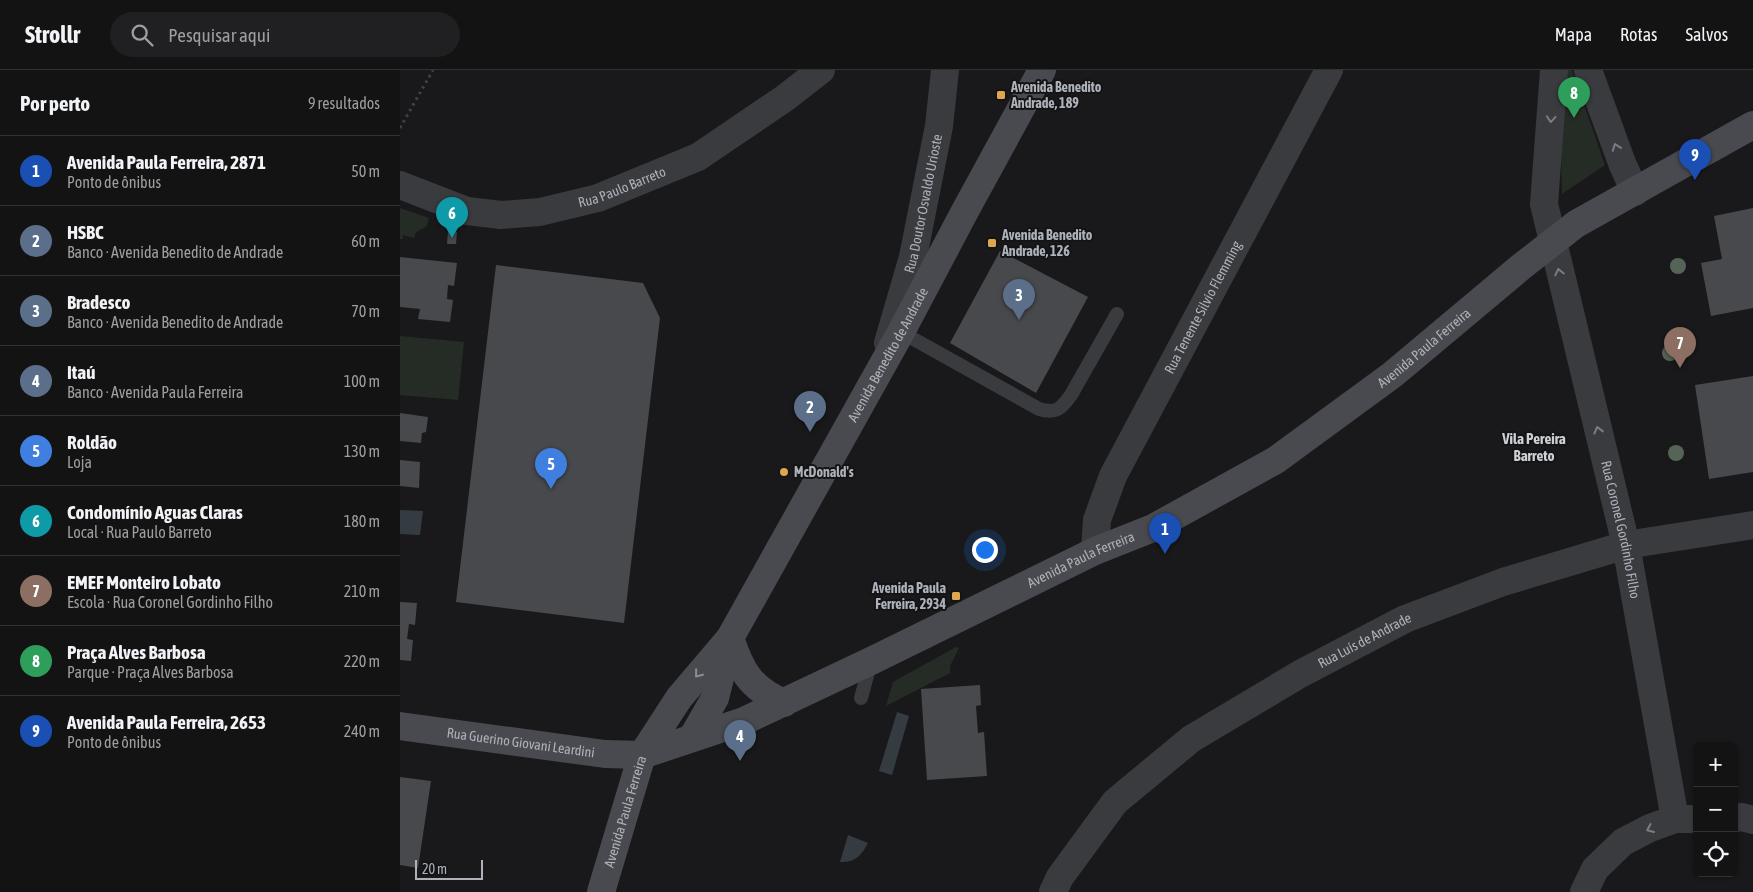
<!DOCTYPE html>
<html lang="pt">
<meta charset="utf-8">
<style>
body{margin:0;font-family:"Asap Condensed",sans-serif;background:#202022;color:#f1f3f6}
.controls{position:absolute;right:15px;bottom:15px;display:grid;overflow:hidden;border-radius:8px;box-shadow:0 1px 4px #0004}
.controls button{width:45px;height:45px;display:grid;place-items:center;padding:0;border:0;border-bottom:1px solid #323234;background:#131314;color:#f1f3f6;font:25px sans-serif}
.scale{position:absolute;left:15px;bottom:12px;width:68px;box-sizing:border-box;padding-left:5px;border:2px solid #adb1b9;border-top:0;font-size:14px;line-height:18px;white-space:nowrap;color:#adb1b9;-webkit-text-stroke:4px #141416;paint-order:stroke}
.you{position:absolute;left:584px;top:479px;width:18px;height:18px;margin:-12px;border:4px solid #fff;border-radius:50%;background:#1a73e8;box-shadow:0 0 0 8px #1a73e833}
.badge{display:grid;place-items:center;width:32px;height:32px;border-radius:50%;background:#db2777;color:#fff;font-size:16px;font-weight:700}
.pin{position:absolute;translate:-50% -41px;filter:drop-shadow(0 1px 2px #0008)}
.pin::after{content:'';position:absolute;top:26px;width:18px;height:15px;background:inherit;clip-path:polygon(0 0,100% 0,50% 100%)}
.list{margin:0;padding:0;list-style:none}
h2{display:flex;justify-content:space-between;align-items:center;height:65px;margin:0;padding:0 20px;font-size:21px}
h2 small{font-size:16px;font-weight:400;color:#9d9ea0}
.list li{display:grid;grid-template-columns:32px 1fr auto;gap:15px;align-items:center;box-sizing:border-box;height:70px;padding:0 20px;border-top:1px solid #323234}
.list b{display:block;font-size:19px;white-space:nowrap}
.list p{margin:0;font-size:16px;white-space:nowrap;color:#9d9ea0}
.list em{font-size:16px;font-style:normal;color:#9d9ea0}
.icon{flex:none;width:28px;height:28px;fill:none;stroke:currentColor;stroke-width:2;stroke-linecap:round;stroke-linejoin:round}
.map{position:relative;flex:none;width:1353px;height:822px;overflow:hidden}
header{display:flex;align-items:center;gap:30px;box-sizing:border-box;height:70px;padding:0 25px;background:#131314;border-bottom:1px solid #323234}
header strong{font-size:24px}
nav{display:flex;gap:28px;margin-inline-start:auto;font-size:18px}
.search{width:350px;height:45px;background:#202022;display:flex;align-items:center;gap:12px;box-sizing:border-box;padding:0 18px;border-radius:28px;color:#9d9ea0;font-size:19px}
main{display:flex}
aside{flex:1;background:#131314}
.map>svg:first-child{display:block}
.green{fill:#252c26}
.water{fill:#343c42}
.building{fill:#48494d}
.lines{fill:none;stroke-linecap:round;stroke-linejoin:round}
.path{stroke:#414246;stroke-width:3;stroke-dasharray:2.5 4;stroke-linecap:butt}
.service{stroke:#3a3b3f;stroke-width:14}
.minor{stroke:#3a3b3f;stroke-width:28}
.secondary{stroke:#494a4f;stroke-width:28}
.tree{fill:#556456}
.oneway{stroke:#797c82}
.oneway2{stroke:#8a8d94}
.poi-dot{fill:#dea74e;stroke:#141416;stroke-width:2}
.labels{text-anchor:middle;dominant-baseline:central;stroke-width:4;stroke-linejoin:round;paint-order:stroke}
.poi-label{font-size:14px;font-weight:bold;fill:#adb1b9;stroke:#141416;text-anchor:start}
.street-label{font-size:14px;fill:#adb1b9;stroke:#141416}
.neighbourhood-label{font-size:15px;font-weight:bold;fill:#cdd0d5;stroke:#141416}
</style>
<header>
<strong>Strollr</strong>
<div class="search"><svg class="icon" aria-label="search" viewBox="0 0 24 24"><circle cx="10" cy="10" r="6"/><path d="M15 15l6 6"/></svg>Pesquisar aqui</div>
<nav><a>Mapa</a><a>Rotas</a><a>Salvos</a></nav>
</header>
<main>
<aside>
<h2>Por perto<small>9 resultados</small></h2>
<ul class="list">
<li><span class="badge" style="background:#1a4fb4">1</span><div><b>Avenida Paula Ferreira, 2871</b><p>Ponto de ônibus</p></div><em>50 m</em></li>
<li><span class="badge" style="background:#5c6f8a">2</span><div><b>HSBC</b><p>Banco · Avenida Benedito de Andrade</p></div><em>60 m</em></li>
<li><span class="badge" style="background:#5c6f8a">3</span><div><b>Bradesco</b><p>Banco · Avenida Benedito de Andrade</p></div><em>70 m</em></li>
<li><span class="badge" style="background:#5c6f8a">4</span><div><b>Itaú</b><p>Banco · Avenida Paula Ferreira</p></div><em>100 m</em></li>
<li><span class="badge" style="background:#3f7fe0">5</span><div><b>Roldão</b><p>Loja</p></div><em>130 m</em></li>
<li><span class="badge" style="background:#0f9aa8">6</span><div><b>Condomínio Aguas Claras</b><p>Local · Rua Paulo Barreto</p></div><em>180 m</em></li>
<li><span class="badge" style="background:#8d6e63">7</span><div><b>EMEF Monteiro Lobato</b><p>Escola · Rua Coronel Gordinho Filho</p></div><em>210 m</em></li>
<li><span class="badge" style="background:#2e9e5b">8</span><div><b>Praça Alves Barbosa</b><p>Parque · Praça Alves Barbosa</p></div><em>220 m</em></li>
<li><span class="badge" style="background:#1a4fb4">9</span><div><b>Avenida Paula Ferreira, 2653</b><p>Ponto de ônibus</p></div><em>240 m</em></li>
</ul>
</aside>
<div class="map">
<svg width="1353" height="822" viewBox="0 0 1353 822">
<rect width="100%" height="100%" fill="#19191b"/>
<!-- green -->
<path class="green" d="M 1159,0 L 1172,0 L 1205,95 L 1162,124 Z
M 0,138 L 29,148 L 27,156 L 16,162 L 14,168 L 3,165 L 3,169 L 0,169 Z
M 0,266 L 64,272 L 58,330 L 0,325 Z
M 556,577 L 559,578 L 550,596 L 550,603 L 486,636 L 493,612 Z"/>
<!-- water -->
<path class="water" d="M 0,440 L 23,441 L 20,465 L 0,464 Z
M 497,642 L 509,646 L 492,705 L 479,701 Z
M 448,765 L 468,773 C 462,785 455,793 440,792 Z"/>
<!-- building -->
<path class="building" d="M 1353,138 L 1353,238 L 1311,246 L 1301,193 L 1322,189 L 1314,146 Z
M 48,161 L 57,162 L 56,174 L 47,174 Z
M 600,181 L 688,227 L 636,323 L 550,273 Z
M 0,187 L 57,193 L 54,216 L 48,215 L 47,229 L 53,230 L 50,252 L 18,249 L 20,239 L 0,237 Z
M 96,195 L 243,213 L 260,248 L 224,553 L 56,532 Z
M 1353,306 L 1353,402 L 1309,409 L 1295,315 Z
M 0,343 L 28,347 L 26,362 L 22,363 L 21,373 L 0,371 Z
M 0,390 L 20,392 L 19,418 L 0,416 Z
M 0,532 L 17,533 L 15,555 L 9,554 L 7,569 L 13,570 L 11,591 L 0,590 Z
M 580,615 L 581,635 L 576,636 L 578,663 L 584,662 L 587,706 L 527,710 L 521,619 Z
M 0,707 L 31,711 L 18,798 L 0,795 Z"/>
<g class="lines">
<!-- path -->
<path class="path" d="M 0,58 L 33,0"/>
<!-- service -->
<path class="service" d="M 501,262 L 639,339 C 656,344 661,339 671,325 L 717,244
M 461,628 L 471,591"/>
<!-- minor -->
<g class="minor">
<path id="s1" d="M 1154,0 L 1144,134 L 1226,475 L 1275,749"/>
<path d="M 1188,0 L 1222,93 L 1235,122"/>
<path id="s2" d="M 0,115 L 67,141 L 101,145 L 140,142 L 198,128 L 298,87 L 385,28 L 421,0"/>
<path id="s3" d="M 488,273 L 513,187 L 539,56 L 545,0"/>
<path id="s4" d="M 695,481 L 697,450 L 713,406 L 929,0"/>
<path d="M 1334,748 L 1342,747 L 1353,750"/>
<path id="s5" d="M 653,822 L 660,807 L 715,732 L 791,669 L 900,604 L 1005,549 L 1103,512 L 1226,475 L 1353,455"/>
<path d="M 1184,822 L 1195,799 L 1223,772 L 1250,758 L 1275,749 L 1297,749"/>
</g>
<!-- secondary -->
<g class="secondary">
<path d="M 330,568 C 341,601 350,618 384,633"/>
<path id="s6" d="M 0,656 L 205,684 L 242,685 L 344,651 L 471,591 L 695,481 L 753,458 L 876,390 L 992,305 L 1122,196 L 1176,154 L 1353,55"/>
<path d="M 292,668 L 315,628 L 329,572"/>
<path id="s7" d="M 201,822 L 242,685 L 279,628 L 330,568 L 501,262 L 565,141 L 642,0"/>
</g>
</g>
<!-- trees -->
<g class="tree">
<circle cx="1278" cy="196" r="8"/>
<circle cx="1270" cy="283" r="8"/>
<circle cx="1276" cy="383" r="8"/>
</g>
<!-- one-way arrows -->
<defs><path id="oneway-chevron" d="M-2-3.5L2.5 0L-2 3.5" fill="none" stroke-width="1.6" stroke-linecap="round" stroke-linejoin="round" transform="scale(1.25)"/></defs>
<g class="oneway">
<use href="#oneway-chevron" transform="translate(1151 49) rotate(94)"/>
<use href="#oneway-chevron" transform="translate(1216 77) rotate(-110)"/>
<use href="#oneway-chevron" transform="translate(1159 202) rotate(-103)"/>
<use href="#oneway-chevron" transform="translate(1198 360) rotate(-104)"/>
<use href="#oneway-chevron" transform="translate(1250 759) rotate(156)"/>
</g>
<use class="oneway2" href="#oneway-chevron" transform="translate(298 604) rotate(129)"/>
<!-- markers -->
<g class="poi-dot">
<rect x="596" y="20" width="10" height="10" rx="2.5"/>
<rect x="587" y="168" width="10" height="10" rx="2.5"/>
<circle cx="384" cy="402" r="5"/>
<rect x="551" y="521" width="10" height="10" rx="2.5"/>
</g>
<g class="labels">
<!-- poi labels -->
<g class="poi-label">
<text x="611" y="17">Avenida Benedito<tspan x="611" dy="16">Andrade, 189</tspan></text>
<text x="602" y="165">Avenida Benedito<tspan x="602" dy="16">Andrade, 126</tspan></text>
<text x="394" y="402">McDonald's</text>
<text x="546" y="518" text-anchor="end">Avenida Paula<tspan x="546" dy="16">Ferreira, 2934</tspan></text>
</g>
<!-- street labels -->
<g class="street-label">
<text stroke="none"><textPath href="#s2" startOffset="231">Rua Paulo Barreto</textPath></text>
<text stroke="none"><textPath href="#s3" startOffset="144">Rua Doutor Osvaldo Urioste</textPath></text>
<text stroke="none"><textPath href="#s4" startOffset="269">Rua Tenente Silvio Flemming</textPath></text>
<text stroke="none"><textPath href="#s6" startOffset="1130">Avenida Paula Ferreira</textPath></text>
<text stroke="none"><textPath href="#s7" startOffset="614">Avenida Benedito de Andrade</textPath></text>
<text stroke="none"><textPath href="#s1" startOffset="469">Rua Coronel Gordinho Filho</textPath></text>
<text stroke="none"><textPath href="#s6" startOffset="725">Avenida Paula Ferreira</textPath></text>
<text stroke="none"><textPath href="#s5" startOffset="408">Rua Luís de Andrade</textPath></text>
<text stroke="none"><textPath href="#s6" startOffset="122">Rua Guerino Giovani Leardini</textPath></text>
<text stroke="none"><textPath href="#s7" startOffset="84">Avenida Paula Ferreira</textPath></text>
</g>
<!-- neighbourhood labels -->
<g class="neighbourhood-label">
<text x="1134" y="368">Vila Pereira<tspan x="1134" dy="17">Barreto</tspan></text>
</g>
</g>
</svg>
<div class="controls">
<button>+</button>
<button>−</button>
<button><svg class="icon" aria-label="locate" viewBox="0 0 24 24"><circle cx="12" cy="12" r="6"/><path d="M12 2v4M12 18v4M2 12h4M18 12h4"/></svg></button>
</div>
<div class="scale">20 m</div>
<div class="you"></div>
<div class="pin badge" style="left:765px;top:484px;background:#1a4fb4">1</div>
<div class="pin badge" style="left:410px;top:362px;background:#5c6f8a">2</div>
<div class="pin badge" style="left:619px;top:250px;background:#5c6f8a">3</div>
<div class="pin badge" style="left:340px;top:691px;background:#5c6f8a">4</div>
<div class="pin badge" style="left:151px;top:419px;background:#3f7fe0">5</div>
<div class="pin badge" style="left:52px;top:168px;background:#0f9aa8">6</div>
<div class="pin badge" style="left:1280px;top:298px;background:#8d6e63">7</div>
<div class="pin badge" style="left:1174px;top:48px;background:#2e9e5b">8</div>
<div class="pin badge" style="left:1295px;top:110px;background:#1a4fb4">9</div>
</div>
</main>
